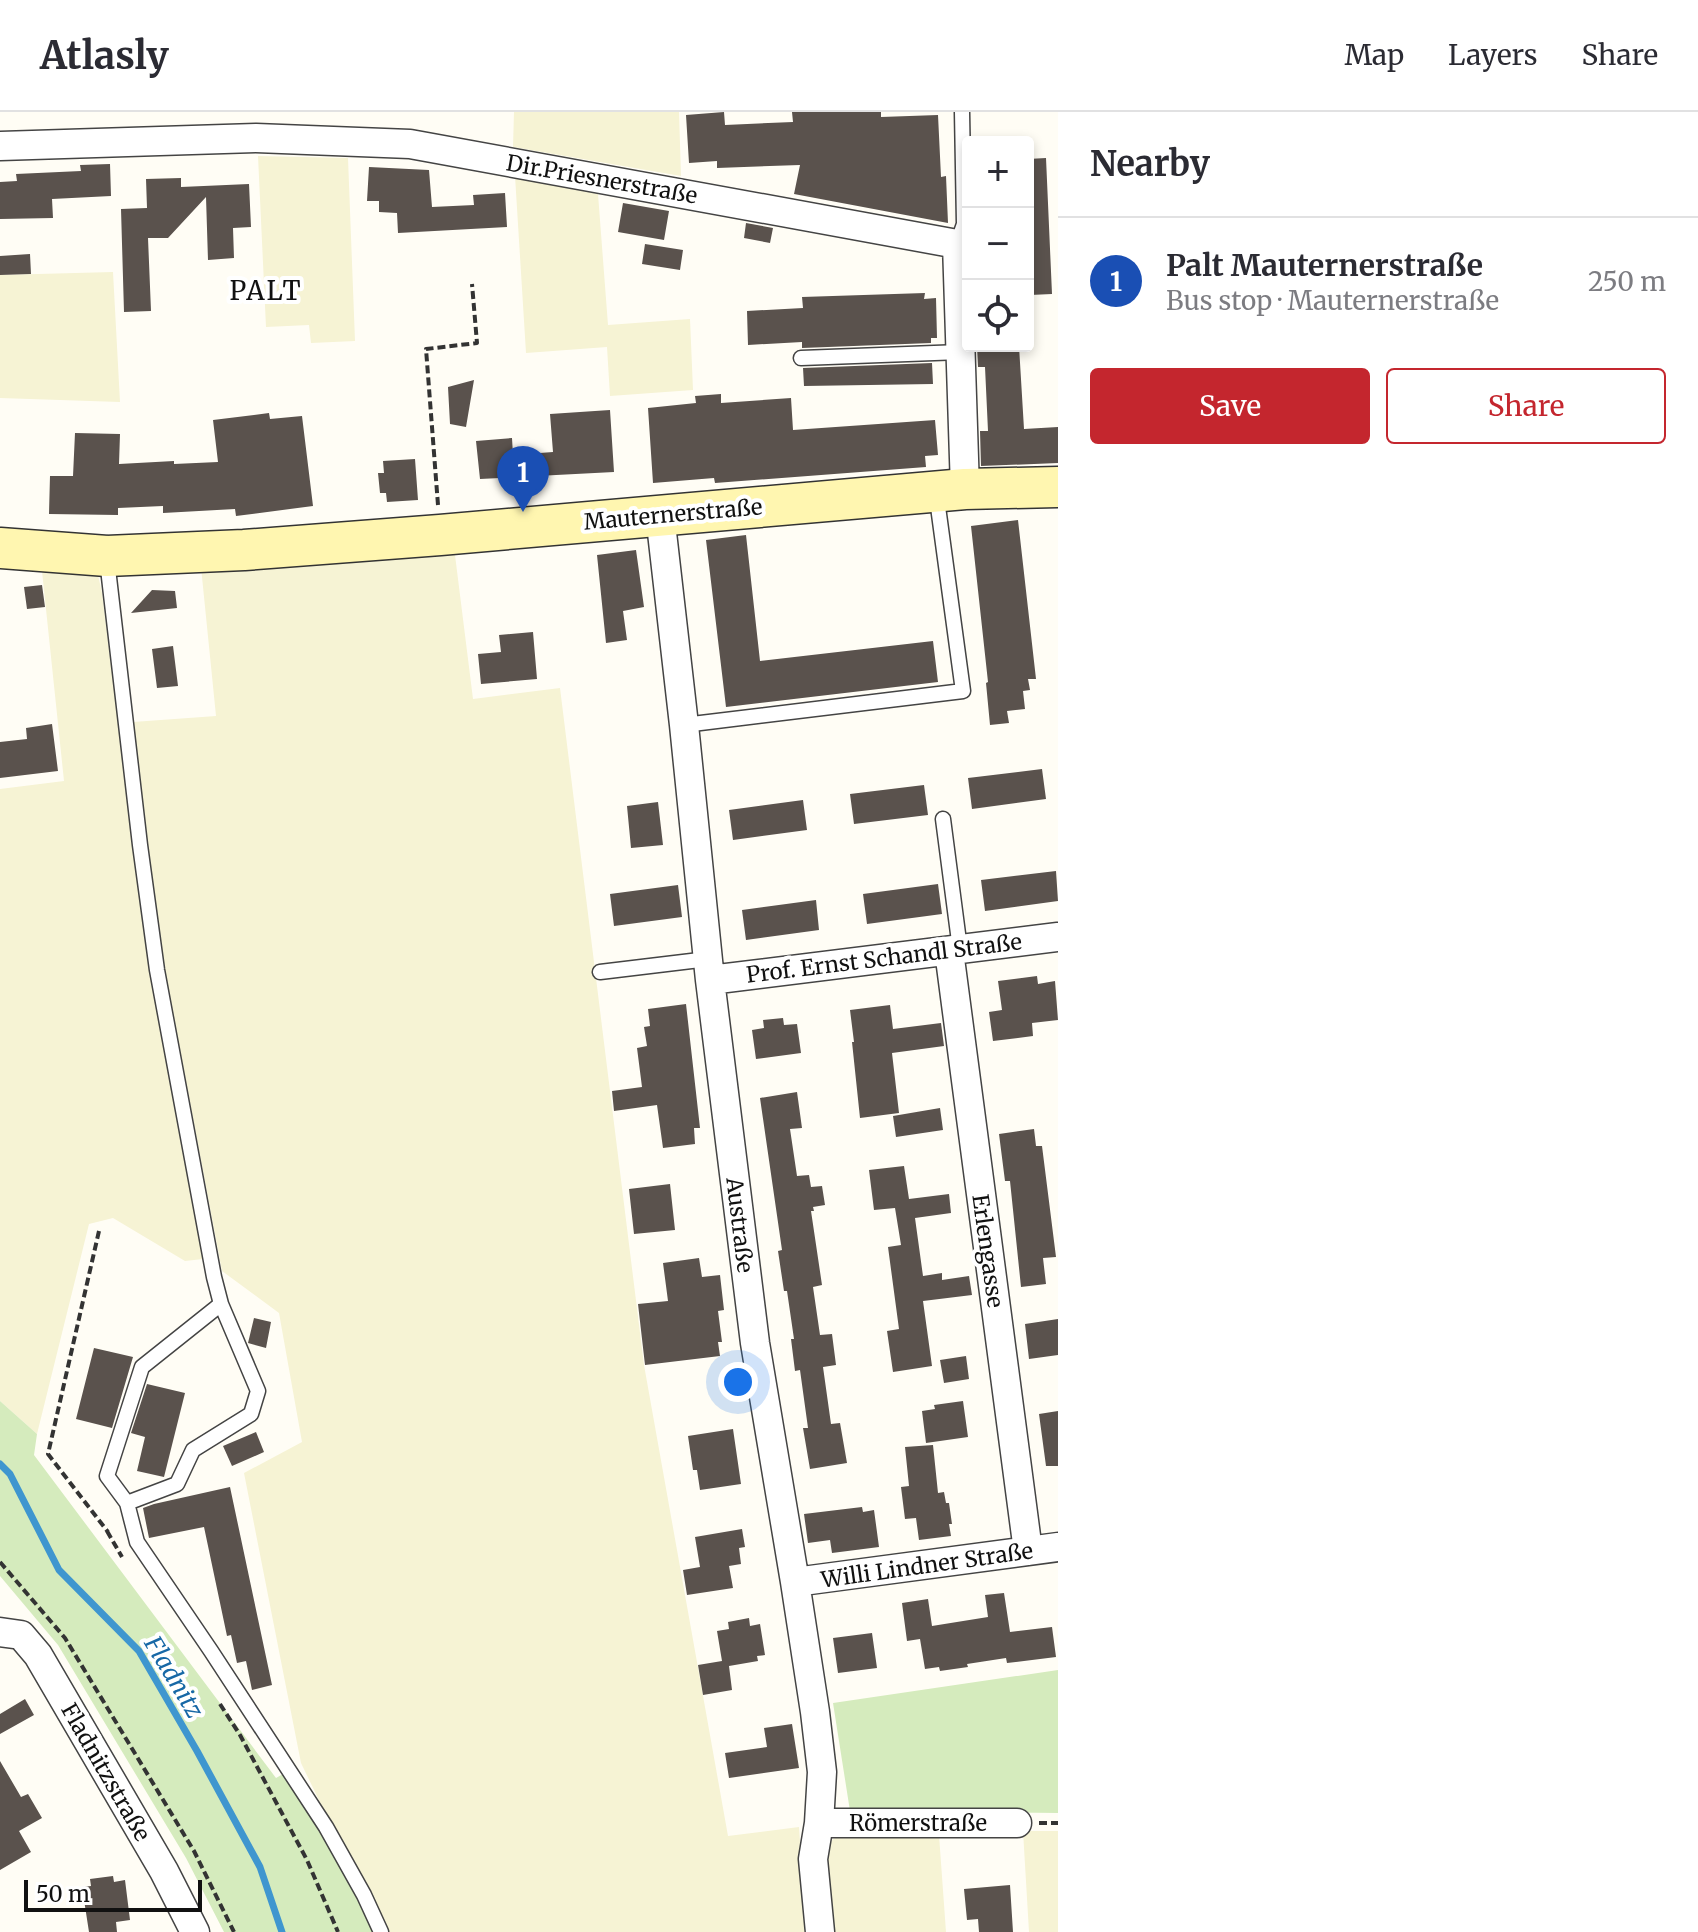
<!DOCTYPE html>
<meta charset="utf-8">
<style>
body{margin:0;font-family:Merriweather,serif;background:#f7f7f7;color:#2b2b33}
.controls{position:absolute;right:24px;top:24px;display:grid;overflow:hidden;border-radius:8px;box-shadow:0 4px 12px #0003}
.controls button{width:72px;height:72px;display:grid;place-items:center;padding:0;border:0;border-bottom:2px solid #e1e1e2;background:#fff;color:#2b2b33;font:40px sans-serif}
.scale{position:absolute;left:24px;bottom:20px;width:178px;box-sizing:border-box;padding-left:8px;border:4px solid #111;border-top:0;font-size:22px;line-height:28px;white-space:nowrap;color:#111;-webkit-text-stroke:6px #fff;paint-order:stroke}
.you{position:absolute;left:738px;top:1270px;width:28px;height:28px;margin:-20px;border:6px solid #fff;border-radius:50%;background:#1a73e8;box-shadow:0 0 0 12px #1a73e833}
.badge{display:grid;place-items:center;width:52px;height:52px;border-radius:50%;background:#c4262e;color:#fff;font-size:26px;font-weight:700}
.pin{position:absolute;translate:-50% -66px;filter:drop-shadow(0 2px 4px #0008)}
.pin::after{content:'';position:absolute;top:42px;width:28px;height:24px;background:inherit;clip-path:polygon(0 0,100% 0,50% 100%)}
.list{margin:0;padding:0;list-style:none}
h2{display:flex;justify-content:space-between;align-items:center;height:104px;margin:0;padding:0 32px;font-size:34px}
h2 small{font-size:26px;font-weight:400;color:#7c7c81}
.list li{display:grid;grid-template-columns:52px 1fr auto;gap:24px;align-items:center;box-sizing:border-box;height:128px;padding:0 32px;border-top:2px solid #e1e1e2}
.list b{display:block;font-size:30px;white-space:nowrap}
.list p{margin:0;font-size:26px;white-space:nowrap;color:#7c7c81}
.list em{font-size:26px;font-style:normal;color:#7c7c81}
.actions{display:flex;gap:16px;padding:24px 32px}
.actions a{flex:1;padding:18px 0;border:2px solid #c4262e;border-radius:8px;text-align:center;font-size:28px;color:#c4262e}
.actions .main{background:#c4262e;color:#fff}
.icon{flex:none;width:44px;height:44px;fill:none;stroke:currentColor;stroke-width:2;stroke-linecap:round;stroke-linejoin:round}
.map{position:relative;flex:none;width:1058px;height:1820px;overflow:hidden}
header{display:flex;align-items:center;gap:48px;box-sizing:border-box;height:112px;padding:0 40px;background:#fff;border-bottom:2px solid #e1e1e2}
header strong{font-size:38px}
nav{display:flex;gap:44px;margin-inline-start:auto;font-size:28px}
main{display:flex}
aside{flex:1;background:#fff}
.map>svg:first-child{display:block}
.farmland{fill:#f6f3d4}
.green{fill:#d5ebbd}
.lines{fill:none;stroke-linecap:round;stroke-linejoin:round}
.stream{stroke:#3f96cf;stroke-width:7}
.building{fill:#5a524d}
.lane-casing{stroke:#444;stroke-width:17}
.street-casing{stroke:#444;stroke-width:31}
.secondary-casing{stroke:#333;stroke-width:43}
.path{stroke:#333;stroke-width:4;stroke-dasharray:8 4;stroke-linecap:butt}
.lane{stroke:#fff;stroke-width:14}
.street{stroke:#fff;stroke-width:28}
.secondary{stroke:#fff6b0;stroke-width:40}
.labels{text-anchor:middle;dominant-baseline:central;stroke-width:8;stroke-linejoin:round;paint-order:stroke}
.street-label{font-size:22px;fill:#111;stroke:#fff}
.water-label{font-size:24px;font-style:italic;fill:#1768a6;stroke:#fff}
.quarter-label{font-size:26px;letter-spacing:2px;fill:#111;stroke:#fff}
</style>
<header>
<strong>Atlasly</strong>
<nav><a>Map</a><a>Layers</a><a>Share</a></nav>
</header>
<main>
<div class="map">
<svg width="1058" height="1820" viewBox="0 0 1058 1820">
<rect width="100%" height="100%" fill="#fffdf5"/>
<!-- farmland -->
<path class="farmland" d="M 514,0 L 679,0 L 681,64 L 513,35 Z
M 258,44 L 348,46 L 355,229 L 311,231 L 309,213 L 266,215 Z
M 515,64 L 598,82 L 608,213 L 690,207 L 693,278 L 610,284 L 607,235 L 526,241 Z
M 113,160 L 120,290 L 0,286 L 0,163 Z
M 454,435 L 473,587 L 560,576 L 644,1253 L 728,1724 L 799,1715 L 803,1776 L 809,1820 L 388,1820 L 330,1711 L 301,1651 L 244,1361 L 302,1330 L 279,1201 L 222,1159 L 164,854 L 147,733 L 133,610 L 216,604 L 201,455 Z
M 42,459 L 98,463 L 102,481 L 149,857 L 203,1147 L 185,1149 L 113,1106 L 89,1112 L 37,1322 L 0,1289 L 0,677 L 64,669 Z
M 1023,1719 L 1058,1719 L 1058,1820 L 1029,1820 Z
M 849,1721 L 939,1723 L 946,1820 L 830,1820 L 824,1741 L 833,1727 Z"/>
<!-- green -->
<path class="green" d="M 0,1289 L 37,1322 L 34,1343 L 276,1666 L 283,1662 C 317,1713 348,1764 373,1820 L 224,1820 L 186,1746 L 58,1533 L 0,1464 Z
M 1058,1558 L 1058,1701 L 850,1699 L 833,1591 Z"/>
<g class="lines">
<!-- stream -->
<path class="stream" d="M 0,1352 L 10,1362 L 59,1458 L 139,1539 L 197,1639 L 260,1755 L 282,1820"/>
</g>
<!-- building -->
<path class="building" d="M 724,0 L 725,13 L 793,10 L 792,0 L 881,0 L 881,5 L 938,3 L 941,65 L 946,64 L 948,111 L 794,82 L 800,53 L 717,56 L 717,49 L 689,51 L 686,3 Z
M 1046,46 L 1052,182 L 1030,183 L 1028,124 L 1028,47 Z
M 110,52 L 111,84 L 52,87 L 53,106 L 0,107 L 0,70 L 17,69 L 16,62 L 81,59 L 80,53 Z
M 369,55 L 429,58 L 432,95 L 474,93 L 473,83 L 505,81 L 507,115 L 398,121 L 397,101 L 379,100 L 379,89 L 367,89 Z
M 181,66 L 181,75 L 249,72 L 251,115 L 233,116 L 234,146 L 208,148 L 206,85 L 168,126 L 148,126 L 151,199 L 124,200 L 121,97 L 147,96 L 146,67 Z
M 623,91 L 669,99 L 664,128 L 618,120 Z
M 746,111 L 773,116 L 770,131 L 744,126 Z
M 645,132 L 683,138 L 680,158 L 642,152 Z
M 30,142 L 31,162 L 0,163 L 0,144 Z
M 925,181 L 924,187 L 936,186 L 937,226 L 931,226 L 931,231 L 802,236 L 802,230 L 748,233 L 747,199 L 803,196 L 802,185 Z
M 977,234 L 1019,234 L 1024,317 L 1058,315 L 1058,351 L 981,354 L 980,319 L 988,319 L 985,255 L 978,255 Z
M 932,251 L 933,272 L 804,274 L 803,256 Z
M 474,268 L 466,315 L 450,312 L 448,275 Z
M 721,282 L 721,291 L 791,286 L 793,318 L 935,308 L 938,343 L 925,344 L 926,355 L 715,371 L 714,366 L 653,371 L 648,296 L 696,291 L 695,284 Z
M 610,298 L 614,360 L 480,367 L 476,329 L 512,326 L 513,343 L 553,340 L 550,302 Z
M 269,301 L 270,307 L 302,304 L 313,394 L 236,404 L 235,397 L 163,401 L 163,394 L 118,396 L 118,403 L 49,402 L 50,364 L 73,364 L 75,321 L 120,322 L 119,352 L 174,349 L 174,352 L 218,350 L 213,308 Z
M 415,347 L 418,388 L 387,390 L 386,381 L 380,381 L 378,361 L 384,361 L 383,349 Z
M 1018,408 L 1036,567 L 1028,567 L 1030,578 L 1023,579 L 1025,597 L 1007,599 L 1009,611 L 990,613 L 986,571 L 988,570 L 971,414 Z
M 746,423 L 760,549 L 933,529 L 938,570 L 726,595 L 706,428 Z
M 636,438 L 644,495 L 623,499 L 627,528 L 606,531 L 597,443 Z
M 42,473 L 45,495 L 27,497 L 24,475 Z
M 152,478 L 175,479 L 177,496 L 131,501 Z
M 533,520 L 537,567 L 481,572 L 478,542 L 501,540 L 499,523 Z
M 173,534 L 178,574 L 157,576 L 152,537 Z
M 52,612 L 58,659 L 0,666 L 0,630 L 27,627 L 26,616 Z
M 1042,657 L 1046,687 L 972,697 L 968,666 Z
M 924,673 L 928,703 L 854,712 L 850,682 Z
M 803,688 L 807,718 L 733,728 L 729,698 Z
M 658,690 L 663,733 L 631,736 L 627,694 Z
M 1056,759 L 1058,789 L 985,799 L 981,768 Z
M 938,772 L 942,802 L 867,812 L 863,782 Z
M 678,773 L 682,805 L 614,814 L 610,782 Z
M 816,788 L 819,818 L 746,828 L 742,798 Z
M 1037,864 L 1038,872 L 1055,869 L 1058,908 L 1032,911 L 1033,924 L 993,929 L 989,900 L 1002,898 L 998,869 Z
M 686,892 L 700,1016 L 694,1016 L 695,1032 L 663,1036 L 657,993 L 614,999 L 612,979 L 642,975 L 637,936 L 647,934 L 644,915 L 650,914 L 648,897 Z
M 890,893 L 893,917 L 941,911 L 944,934 L 892,941 L 899,1001 L 860,1006 L 852,930 L 854,930 L 850,898 Z
M 783,906 L 784,913 L 797,912 L 801,941 L 756,947 L 752,918 L 764,916 L 763,908 Z
M 797,980 L 802,1016 L 790,1017 L 797,1064 L 809,1063 L 811,1075 L 822,1074 L 825,1093 L 813,1095 L 814,1099 L 811,1099 L 822,1173 L 813,1175 L 820,1223 L 832,1222 L 836,1253 L 823,1255 L 831,1312 L 840,1311 L 847,1351 L 810,1357 L 803,1316 L 808,1316 L 800,1258 L 795,1259 L 791,1227 L 794,1227 L 787,1179 L 784,1179 L 778,1139 L 782,1138 L 760,986 Z
M 940,996 L 943,1018 L 896,1025 L 893,1004 Z
M 1034,1017 L 1036,1034 L 1042,1034 L 1056,1145 L 1043,1146 L 1046,1172 L 1021,1175 L 1010,1069 L 1005,1069 L 999,1022 Z
M 904,1054 L 909,1087 L 949,1082 L 951,1101 L 915,1106 L 923,1164 L 942,1161 L 942,1168 L 969,1164 L 972,1183 L 923,1189 L 932,1254 L 893,1260 L 887,1219 L 899,1217 L 888,1135 L 901,1133 L 895,1096 L 874,1098 L 869,1058 Z
M 670,1072 L 675,1118 L 634,1122 L 629,1077 Z
M 699,1146 L 702,1165 L 720,1163 L 724,1198 L 718,1199 L 722,1230 L 718,1230 L 720,1244 L 645,1253 L 638,1192 L 668,1189 L 663,1151 Z
M 254,1206 L 271,1210 L 266,1236 L 248,1231 Z
M 1058,1207 L 1058,1243 L 1029,1247 L 1025,1212 Z
M 94,1236 L 133,1245 L 112,1316 L 76,1307 Z
M 966,1244 L 969,1267 L 944,1271 L 940,1248 Z
M 147,1272 L 185,1281 L 164,1365 L 137,1359 L 145,1325 L 131,1321 Z
M 963,1289 L 968,1325 L 926,1331 L 922,1299 L 935,1297 L 934,1293 Z
M 1058,1299 L 1058,1354 L 1046,1354 L 1039,1302 Z
M 733,1317 L 741,1372 L 700,1378 L 697,1358 L 693,1358 L 688,1324 Z
M 256,1320 L 264,1340 L 232,1354 L 223,1334 Z
M 933,1333 L 938,1381 L 944,1380 L 946,1391 L 949,1391 L 952,1412 L 949,1412 L 951,1424 L 919,1428 L 916,1406 L 905,1407 L 901,1375 L 909,1374 L 905,1335 Z
M 230,1375 L 272,1573 L 252,1578 L 246,1549 L 237,1551 L 231,1523 L 227,1524 L 204,1415 L 149,1426 L 143,1396 L 154,1392 Z
M 862,1395 L 863,1400 L 874,1398 L 879,1435 L 832,1441 L 830,1428 L 808,1431 L 804,1402 Z
M 742,1417 L 745,1435 L 739,1436 L 741,1452 L 729,1454 L 733,1476 L 687,1483 L 683,1458 L 700,1455 L 695,1425 Z
M 1004,1481 L 1010,1520 L 1052,1515 L 1056,1545 L 1007,1551 L 1006,1546 L 967,1552 L 968,1555 L 940,1559 L 939,1555 L 925,1557 L 920,1527 L 907,1529 L 902,1491 L 928,1487 L 932,1514 L 988,1505 L 985,1483 Z
M 749,1506 L 750,1514 L 760,1512 L 765,1543 L 757,1544 L 758,1549 L 729,1554 L 732,1578 L 703,1583 L 698,1553 L 722,1549 L 717,1519 L 729,1517 L 728,1510 Z
M 872,1521 L 877,1556 L 838,1561 L 833,1526 Z
M 25,1587 L 34,1603 L 0,1622 L 0,1602 Z
M 792,1612 L 799,1656 L 729,1666 L 725,1641 L 767,1635 L 764,1616 Z
M 0,1649 L 21,1685 L 28,1682 L 42,1706 L 19,1719 L 31,1740 L 0,1758 Z
M 113,1764 L 114,1770 L 125,1768 L 130,1808 L 116,1810 L 117,1820 L 89,1820 L 82,1775 L 91,1774 L 90,1767 Z
M 1010,1773 L 1013,1820 L 979,1820 L 978,1807 L 967,1808 L 964,1777 Z"/>
<g class="lines">
<!-- lane casing -->
<g class="lane-casing">
<path id="lane" d="M 957,132 L 964,112 L 962,0
M 801,246 L 961,240
M 107,448 L 140,733 L 157,858 L 214,1165 L 221,1192 L 142,1255 L 107,1364 L 127,1391 L 137,1430 L 211,1539 L 326,1715 L 364,1783 L 381,1820
M 684,613 L 963,579 L 936,380
M 943,707 L 960,837
M 600,860 L 708,847
M 127,1391 L 177,1372 L 193,1338 L 251,1302 L 258,1279 L 221,1192"/>
</g>
<!-- street casing -->
<g class="street-casing">
<path id="street" d="M 0,34 L 256,26 L 410,32 L 957,132 L 965,377
M 660,403 L 684,613 L 710,868 L 755,1231 L 795,1470 L 815,1600 L 822,1660 L 819,1711 L 813,1747 L 820,1820
M 949,839 L 1028,1439
M 710,868 L 1058,825
M 795,1470 L 1058,1435
M 0,1520 L 21,1523 L 38,1543 L 164,1759 L 195,1820
M 819,1711 L 1017,1711"/>
</g>
<!-- secondary casing -->
<g class="secondary-casing">
<path id="secondary" d="M 0,436 L 107,444 L 244,438 L 440,423 L 965,377 L 1058,375"/>
</g>
<!-- path -->
<path class="path" d="M 438,393 L 426,237 L 477,231 L 472,172
M 99,1119 L 48,1342 L 108,1420
M 107,1419 L 122,1445
M 0,1450 L 65,1526 L 194,1739 L 234,1820
M 220,1592 L 240,1623 L 307,1748 L 338,1820
M 1039,1711 L 1058,1711"/>
<!-- lane -->
<use href="#lane" class="lane"/>
<!-- street -->
<use href="#street" class="street"/>
<!-- secondary -->
<use href="#secondary" class="secondary"/>
</g>
<g class="labels">
<!-- street labels -->
<g class="street-label">
<text transform="translate(602 67) rotate(10)">Dir.Priesnerstraße</text>
<text transform="translate(673 402) rotate(-5)">Mauternerstraße</text>
<text transform="translate(884 846) rotate(-7)">Prof. Ernst Schandl Straße</text>
<text transform="translate(740 1113) rotate(83)">Austraße</text>
<text transform="translate(988 1139) rotate(82)">Erlengasse</text>
<text transform="translate(927 1453) rotate(-8)">Willi Lindner Straße</text>
<text transform="translate(106 1660) rotate(60)">Fladnitzstraße</text>
<text x="918" y="1711">Römerstraße</text>
</g>
<!-- water labels -->
<g class="water-label">
<text transform="translate(174 1565) rotate(59)">Fladnitz</text>
</g>
<!-- quarter labels -->
<g class="quarter-label">
<text x="266" y="178">PALT</text>
</g>
</g>
</svg>
<div class="controls">
<button>+</button>
<button>−</button>
<button><svg class="icon" aria-label="locate" viewBox="0 0 24 24"><circle cx="12" cy="12" r="6"/><path d="M12 2v4M12 18v4M2 12h4M18 12h4"/></svg></button>
</div>
<div class="scale">50 m</div>
<div class="you"></div>
<div class="pin badge" style="left:523px;top:400px;background:#1a4fb4">1</div>
</div>
<aside>
<h2>Nearby<small></small></h2>
<ul class="list">
<li><span class="badge" style="background:#1a4fb4">1</span><div><b>Palt Mauternerstraße</b><p>Bus stop · Mauternerstraße</p></div><em>250 m</em></li>
</ul>
<div class="actions"><a class="main">Save</a><a>Share</a></div>
</aside>
</main>
